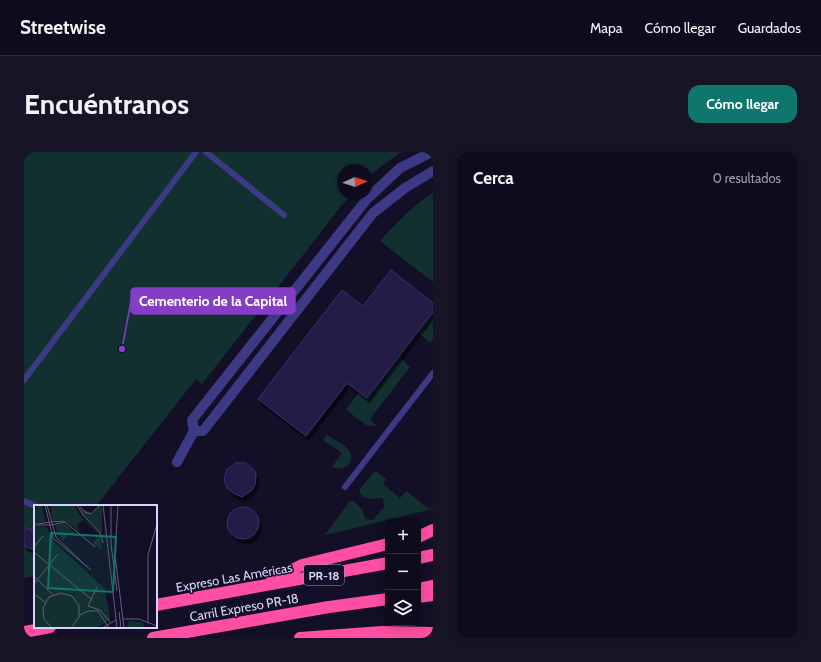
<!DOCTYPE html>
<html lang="es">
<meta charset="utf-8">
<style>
body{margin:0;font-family:Cabin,sans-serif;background:#171425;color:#f1f3f6}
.controls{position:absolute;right:12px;bottom:12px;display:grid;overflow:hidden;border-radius:8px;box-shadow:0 2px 10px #0003}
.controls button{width:36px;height:36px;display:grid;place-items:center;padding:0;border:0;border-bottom:1px solid #2e2b3b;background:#0e0b1c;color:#f1f3f6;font:20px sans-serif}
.compass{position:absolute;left:313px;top:12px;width:36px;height:36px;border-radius:50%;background:#0e0b1c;box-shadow:0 2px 10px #0003;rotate:87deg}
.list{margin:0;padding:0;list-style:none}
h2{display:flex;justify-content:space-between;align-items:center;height:52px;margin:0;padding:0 16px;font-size:17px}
h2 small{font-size:13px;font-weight:400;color:#9b9ba3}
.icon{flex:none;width:22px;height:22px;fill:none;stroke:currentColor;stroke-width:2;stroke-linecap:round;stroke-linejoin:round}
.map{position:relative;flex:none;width:409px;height:486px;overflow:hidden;border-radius:12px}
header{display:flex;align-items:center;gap:24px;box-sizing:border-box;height:56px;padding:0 20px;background:#0e0b1c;border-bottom:1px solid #2e2b3b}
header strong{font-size:19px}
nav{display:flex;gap:22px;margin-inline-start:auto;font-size:14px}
.intro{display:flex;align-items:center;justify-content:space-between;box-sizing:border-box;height:96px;padding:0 24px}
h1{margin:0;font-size:28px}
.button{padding:10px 18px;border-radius:12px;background:#0f766e;color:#fff;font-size:14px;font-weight:700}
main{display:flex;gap:24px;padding:0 24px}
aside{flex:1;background:#0e0b1c;border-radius:12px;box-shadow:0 2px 10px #0003}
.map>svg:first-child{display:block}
.green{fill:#12302f}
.building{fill:#241b47;stroke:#3b2d73;filter:url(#shadow)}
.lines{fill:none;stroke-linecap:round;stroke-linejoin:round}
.service{stroke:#3d3a85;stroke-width:6}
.minor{stroke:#3d3a85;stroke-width:10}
.motorway{stroke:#ff4fa3;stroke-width:12}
.labels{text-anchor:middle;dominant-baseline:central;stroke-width:3;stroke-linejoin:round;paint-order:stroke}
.shield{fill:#130f26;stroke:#9e99be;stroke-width:1}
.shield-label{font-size:12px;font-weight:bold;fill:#d9d4ff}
.street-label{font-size:13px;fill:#d9d4ff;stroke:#130f26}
.inset-road{fill:none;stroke:#625e7d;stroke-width:1}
.view{fill:#0f766e;fill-opacity:0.15;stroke:#0f766e;stroke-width:2}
.inset-edge{fill:none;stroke:#d9d4ff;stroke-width:2}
.leader{fill:none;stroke:#843dc5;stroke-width:1.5}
.callout-dot{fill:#843dc5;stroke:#130f26;stroke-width:1.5}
.callout{fill:#843dc5;stroke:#843dc5;stroke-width:1.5}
.callout-label{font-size:14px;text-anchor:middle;font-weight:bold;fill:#fff}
</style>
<header>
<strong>Streetwise</strong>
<nav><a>Mapa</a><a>Cómo llegar</a><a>Guardados</a></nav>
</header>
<div class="intro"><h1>Encuéntranos</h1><a class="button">Cómo llegar</a></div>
<main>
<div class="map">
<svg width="409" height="486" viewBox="0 0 409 486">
<defs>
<filter id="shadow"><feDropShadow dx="2.5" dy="4.5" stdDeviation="0" flood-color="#0009"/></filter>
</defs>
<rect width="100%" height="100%" fill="#130f26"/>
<!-- green -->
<path class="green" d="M 0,0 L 377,0 L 359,13 L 343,26 L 343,18 L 319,18 L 319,42 L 329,42 L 317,54 L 283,98 L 178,232 L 172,227 L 72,354 L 11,354 L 11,424 L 0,426 Z
M 409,41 L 409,130 L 356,89 C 373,70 387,55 409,41 Z
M 409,160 L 409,187 L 406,191 L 394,180 Z
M 375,205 L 386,215 L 346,267 L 352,273 L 352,274 L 342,273 L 322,258 L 335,240 L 343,246 Z
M 303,283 C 309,287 319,292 324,297 C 333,309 321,321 308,315 L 318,301 L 299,288 Z
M 352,319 L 362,327 L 359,332 L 376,346 L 382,339 L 405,357 L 409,356 L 409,357 L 301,383 L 325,350 L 329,349 L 338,357 L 341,367 L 349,368 L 360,355 L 359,346 C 349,347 339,349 335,338 L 350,320 Z"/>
<!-- building -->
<path class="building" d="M 367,118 L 409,151 L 409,160 L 343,246 L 323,231 L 282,284 L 234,247 L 318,138 L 339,154 Z
M 212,311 L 222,311 L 230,318 L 232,322 L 231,333 L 228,338 L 218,345 L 207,340 L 203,336 L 201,331 L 200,326 L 203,317 Z
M203 371a16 16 0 1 1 32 0a16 16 0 1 1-32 0Z
M 0,375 L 11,380 L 11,398 L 0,394 Z"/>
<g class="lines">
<!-- service -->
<path class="service" d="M 182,0 L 260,63
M 0,228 L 172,0
M 321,335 L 409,221
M 0,349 L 11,354"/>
<!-- minor -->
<path class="minor" d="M 170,279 L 179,279 L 349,61 L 381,36 L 409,19
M 153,310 L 170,279 L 168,268 L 343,47 L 376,16 L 408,0"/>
<!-- motorway -->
<path class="motorway" d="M 394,385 L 409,378
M 394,406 L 409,403
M 248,428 L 278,413 L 364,392
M 394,437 L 409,434
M 394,445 L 409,443
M 132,453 L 364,411
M 0,480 L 26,475
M 129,486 L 305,455 L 364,447
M 276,486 L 358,480 L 409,481"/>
</g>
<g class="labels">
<!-- shield labels -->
<rect class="shield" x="280" y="413" width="40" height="20" rx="3"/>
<g class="shield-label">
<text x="300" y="423">PR-18</text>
</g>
<!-- street labels -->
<g class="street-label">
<text transform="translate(210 425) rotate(-10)">Expreso Las Américas</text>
<text transform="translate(220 455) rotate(-10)">Carril Expreso PR-18</text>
</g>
</g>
<!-- overview -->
<g transform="translate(10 353)">
<rect width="123" height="123" fill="#130f26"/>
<path d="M 16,0 L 40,0 L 48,13 L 63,26 L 65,30 L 68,45 L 63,42 L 64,38 L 62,41 L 59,38 L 65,31 L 63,27 L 49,15 L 43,20 L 46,27 L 30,15 L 19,16 ZM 66,0 L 68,0 L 68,29 L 49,10 L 46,2 L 59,9 ZM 5,1 L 8,1 L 12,17 L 5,18 L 0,15 L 0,6 ZM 31,18 L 43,30 L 41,32 L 36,28 L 29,36 L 20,20 ZM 0,21 L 13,22 L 20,37 L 71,84 L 76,114 L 63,123 L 0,123 ZM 95,116 L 109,117 L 110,123 L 93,123 Z" fill="#12302f"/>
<path class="inset-road" d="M 11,0 L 19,33 L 57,65M 13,0 L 22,32 L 53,62M 43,0 L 49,10 L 66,28 L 69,38M 69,0 L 83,123M 77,0 L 77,39 L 83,86M 84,0 L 81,50 L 90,123M 46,2 L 51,7 L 57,9 L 66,0M 0,17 L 4,19 L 17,17M 17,17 L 30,16 L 61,42M 0,20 L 17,20M 17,20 L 31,17M 0,42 L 9,31M 0,47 L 57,94M 0,71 L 19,90M 0,79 L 24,49M 63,82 L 54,101 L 66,105 L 76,117M 0,89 L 11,97M 85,107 L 87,123M 46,110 L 54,106 L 64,106 L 75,123M 89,114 L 105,114 L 123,121M 114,117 L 114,50 L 123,19M 18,123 L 10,114 L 9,103 L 15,92 L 27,88 L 38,91 L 45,101 L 45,112 L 37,123M 68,123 L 82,115"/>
<path class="view" d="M 17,28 L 82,32 L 79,87 L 14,83 Z"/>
<rect width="123" height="123" class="inset-edge"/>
</g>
<!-- callouts -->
<path class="leader" d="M98 197L107 149"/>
<circle class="callout-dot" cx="98" cy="197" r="4"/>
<rect class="callout" x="107" y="136" width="164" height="26" rx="4"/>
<g class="callout-label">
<text x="189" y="154">Cementerio de la Capital</text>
</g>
</svg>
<div class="controls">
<button>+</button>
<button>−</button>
<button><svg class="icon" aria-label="layers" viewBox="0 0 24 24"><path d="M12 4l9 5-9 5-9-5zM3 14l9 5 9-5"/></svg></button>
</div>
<svg class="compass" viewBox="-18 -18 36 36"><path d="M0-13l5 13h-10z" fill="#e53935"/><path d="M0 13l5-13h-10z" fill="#9b9ba3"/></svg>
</div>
<aside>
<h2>Cerca<small>0 resultados</small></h2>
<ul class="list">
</ul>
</aside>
</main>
